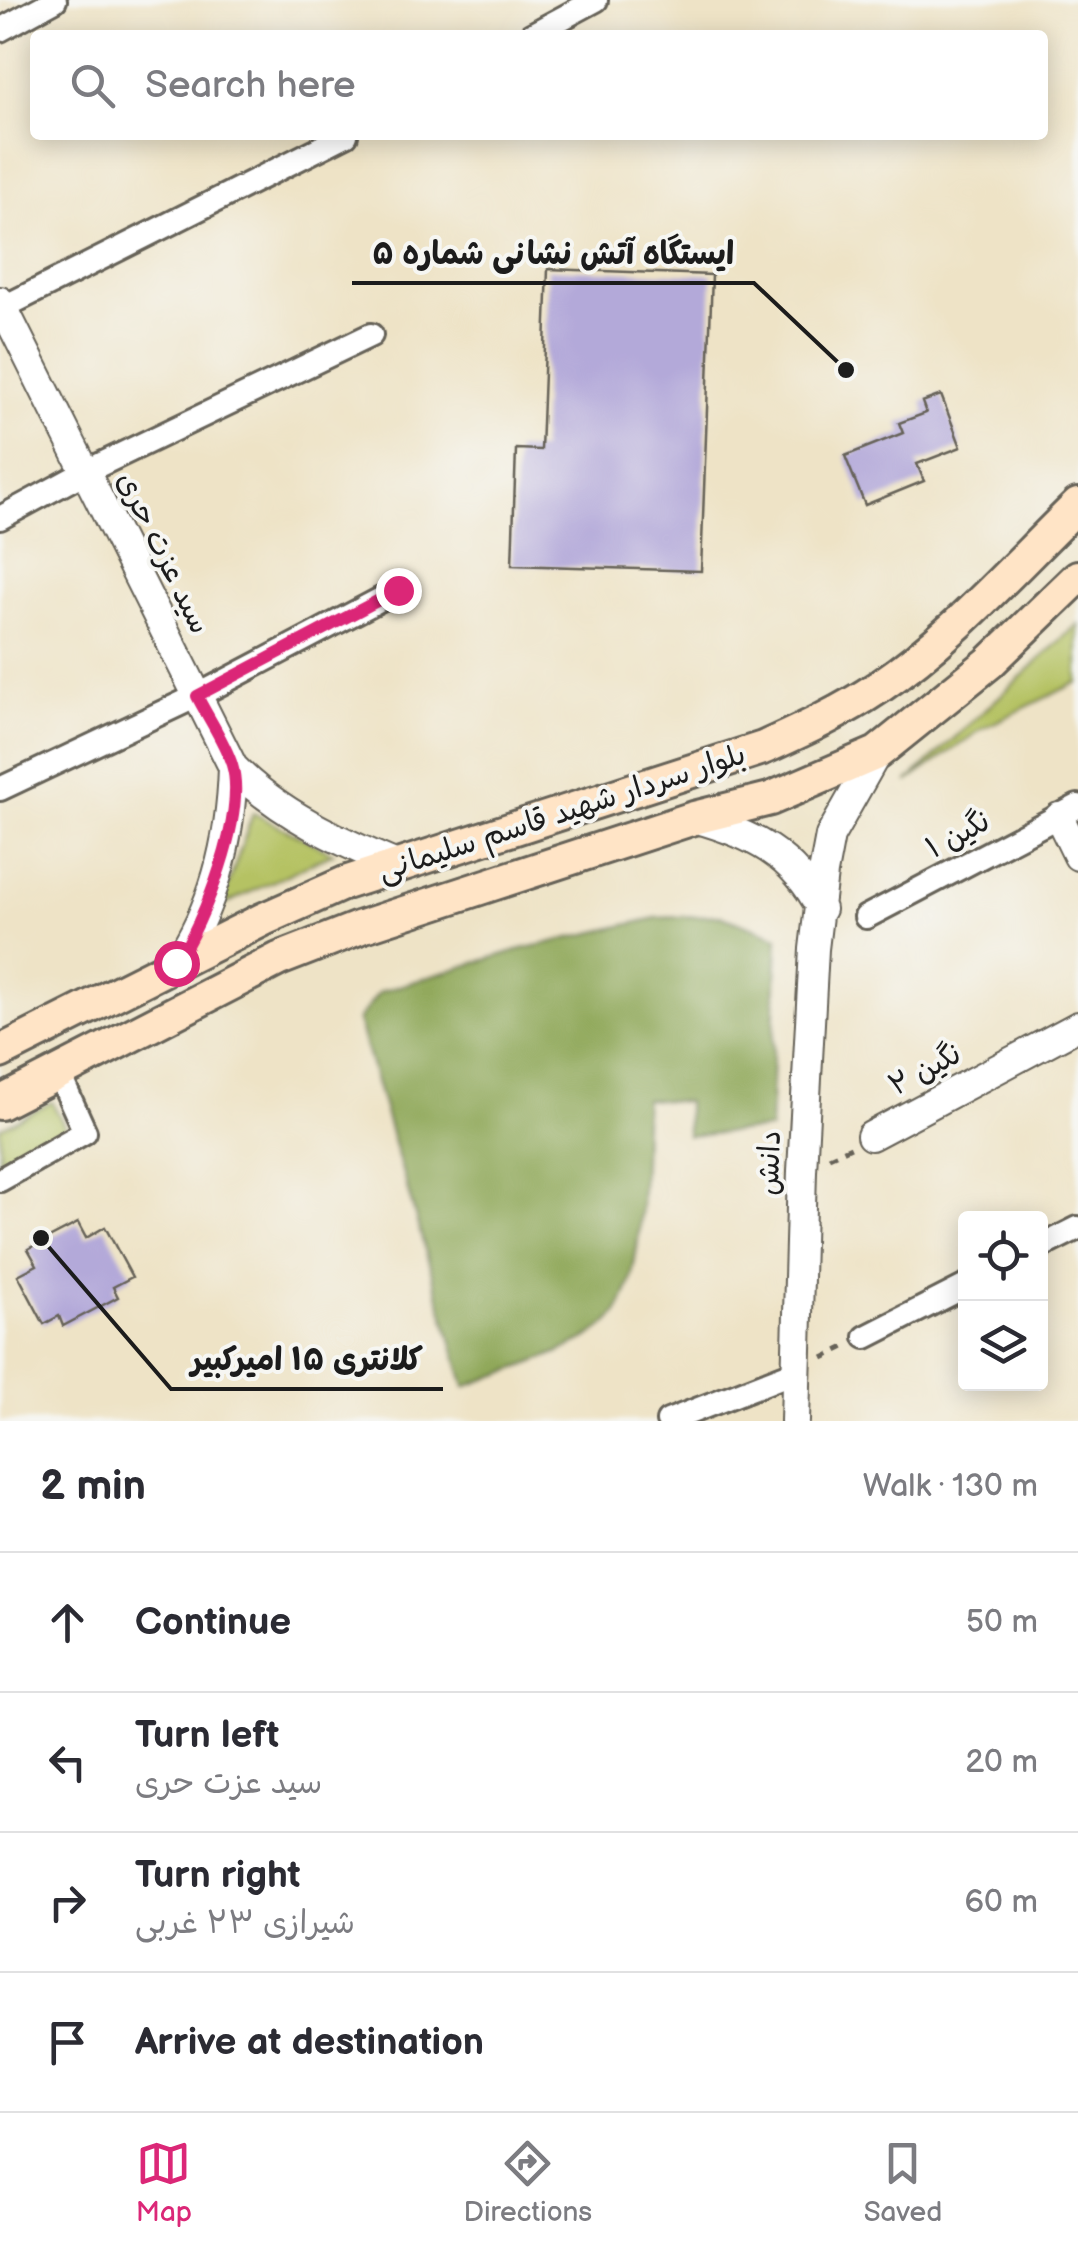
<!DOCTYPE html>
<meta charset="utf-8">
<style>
body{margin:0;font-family:"Balsamiq Sans","Playpen Sans Arabic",sans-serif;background:#f2f2f3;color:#2b2b33}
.controls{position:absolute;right:30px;bottom:30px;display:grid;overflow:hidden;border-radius:10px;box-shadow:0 5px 25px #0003}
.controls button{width:90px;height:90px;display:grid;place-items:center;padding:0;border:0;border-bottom:2px solid #e1e1e2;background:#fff;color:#2b2b33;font:50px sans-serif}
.stop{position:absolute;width:30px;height:30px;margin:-22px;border:8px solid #db2777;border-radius:50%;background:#fff}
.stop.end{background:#db2777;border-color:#fff;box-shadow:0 2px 10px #0008}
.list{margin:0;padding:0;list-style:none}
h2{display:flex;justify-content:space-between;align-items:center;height:130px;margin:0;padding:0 40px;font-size:42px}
h2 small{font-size:32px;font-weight:400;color:#7c7c81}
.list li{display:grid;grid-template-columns:65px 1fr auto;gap:30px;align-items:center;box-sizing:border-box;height:140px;padding:0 40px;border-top:2px solid #e1e1e2}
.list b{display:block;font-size:38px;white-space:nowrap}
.list p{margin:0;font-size:32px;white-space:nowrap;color:#7c7c81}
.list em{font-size:32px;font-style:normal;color:#7c7c81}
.icon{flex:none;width:55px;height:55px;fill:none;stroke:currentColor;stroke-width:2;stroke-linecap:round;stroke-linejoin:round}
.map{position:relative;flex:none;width:1078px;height:1421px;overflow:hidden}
.search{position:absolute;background:#fff;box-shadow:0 5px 25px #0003;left:30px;right:30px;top:30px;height:110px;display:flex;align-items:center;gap:25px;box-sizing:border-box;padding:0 35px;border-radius:10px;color:#7c7c81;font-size:38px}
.sheet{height:690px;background:#fff}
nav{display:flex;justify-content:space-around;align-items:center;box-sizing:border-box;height:140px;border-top:2px solid #e1e1e2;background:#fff;font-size:28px;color:#7c7c81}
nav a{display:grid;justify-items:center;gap:5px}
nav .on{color:#db2777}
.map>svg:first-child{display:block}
.green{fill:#b5c264;stroke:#686f40;stroke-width:2.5}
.forest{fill:#90a85a;stroke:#56623b;stroke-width:2.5}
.building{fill:#b3a9d9}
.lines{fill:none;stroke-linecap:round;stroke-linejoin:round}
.minor-casing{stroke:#666258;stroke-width:28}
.tertiary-casing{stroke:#666258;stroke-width:32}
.secondary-casing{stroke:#666258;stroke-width:38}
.path{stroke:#666258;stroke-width:5;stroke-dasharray:8 8;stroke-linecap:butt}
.minor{stroke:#fff;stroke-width:22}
.tertiary{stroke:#fff;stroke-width:28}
.secondary{stroke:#ffe4c6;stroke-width:32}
.route{stroke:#db2777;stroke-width:12}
.labels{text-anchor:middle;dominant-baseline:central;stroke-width:8;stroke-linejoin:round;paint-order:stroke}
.street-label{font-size:30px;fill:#1c1c1c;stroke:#f6f6f2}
.leader{fill:none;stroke:#1c1c1c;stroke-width:4}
.callout-dot{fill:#1c1c1c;stroke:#f6f6f2;stroke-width:4}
.callout-label{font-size:32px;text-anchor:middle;font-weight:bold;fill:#1c1c1c;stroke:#f6f6f2;stroke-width:8;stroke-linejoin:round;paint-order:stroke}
</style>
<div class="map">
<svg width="1078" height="1421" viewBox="0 0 1078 1421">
<rect width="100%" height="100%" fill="#f6f6f2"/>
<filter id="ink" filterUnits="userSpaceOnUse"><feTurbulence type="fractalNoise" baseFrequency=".01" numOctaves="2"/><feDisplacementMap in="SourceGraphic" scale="20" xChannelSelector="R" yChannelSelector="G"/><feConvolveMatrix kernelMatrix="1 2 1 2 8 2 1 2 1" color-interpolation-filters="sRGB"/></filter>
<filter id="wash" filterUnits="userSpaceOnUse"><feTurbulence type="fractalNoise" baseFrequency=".0048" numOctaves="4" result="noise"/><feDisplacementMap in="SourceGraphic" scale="40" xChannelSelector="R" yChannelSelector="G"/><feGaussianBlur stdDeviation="2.25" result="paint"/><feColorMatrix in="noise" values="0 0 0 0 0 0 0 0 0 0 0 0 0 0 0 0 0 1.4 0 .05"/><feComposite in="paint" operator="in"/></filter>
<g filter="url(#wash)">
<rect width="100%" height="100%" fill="#eee3c6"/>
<!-- green -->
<path class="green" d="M 1078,624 L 1078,682 L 983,728 L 907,782 Z
M 253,813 L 333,853 L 221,906 Z
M 52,1102 L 66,1129 L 0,1165 L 0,1128 Z"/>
<!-- forest -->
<path class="forest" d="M 720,915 L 778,937 L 770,1129 L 687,1136 L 687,1102 L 645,1099 C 641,1153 649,1289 607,1324 C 569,1355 510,1369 465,1387 L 358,1020 L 379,992 L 518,950 L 656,918 Z"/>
<g id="blocks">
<!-- building -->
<path class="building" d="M 548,269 L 712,275 L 701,571 L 512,565 L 516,449 L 541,450 Z
M 941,395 L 961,447 L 917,464 L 924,481 L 865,505 L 845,456 L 903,433 L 899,423 L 926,413 L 922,402 Z
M 78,1223 L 86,1238 L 105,1227 L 132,1277 L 113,1287 L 118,1297 L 63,1326 L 59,1316 L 44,1324 L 18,1275 L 37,1265 L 28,1249 Z"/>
</g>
</g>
<g filter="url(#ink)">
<use href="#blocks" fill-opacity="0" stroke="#666258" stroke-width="2.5"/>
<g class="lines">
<!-- minor casing -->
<g class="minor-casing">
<path id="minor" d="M 0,30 L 55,0
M 531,35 L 596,0
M 0,309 L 346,135
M 0,518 L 87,471 L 371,335
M 0,789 L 197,696 L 398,590
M 866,917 L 1078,806
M 0,1180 L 85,1132 L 58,1072
M 1040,1247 L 1078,1228
M 866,1337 L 966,1286
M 668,1421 L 796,1371"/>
</g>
<!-- tertiary casing -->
<g class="tertiary-casing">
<path id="tertiary" d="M 0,301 L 233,767 C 279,814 339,841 399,866
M 1059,817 L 1078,856
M 694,818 C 752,834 793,854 821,909
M 176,963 C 216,905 231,836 233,767
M 871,1136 L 1078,1026
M 795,1421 L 802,1171 L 814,949 L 823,873 L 830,836 L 877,753"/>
</g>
<!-- secondary casing -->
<g class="secondary-casing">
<path id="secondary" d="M 0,1052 L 264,919 L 345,883 L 763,748 C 803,730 842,712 879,687 C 953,637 1014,567 1078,505
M 0,1103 L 279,959 L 361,927 L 694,818 L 770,799 L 877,753 L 989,663 L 1078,577"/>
</g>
<!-- path -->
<path class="path" d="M 829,1157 L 851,1147
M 823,1358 L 845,1347"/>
<!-- minor -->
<use href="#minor" class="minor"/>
<!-- tertiary -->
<use href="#tertiary" class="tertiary"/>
<!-- secondary -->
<use href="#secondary" class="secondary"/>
</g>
</g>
<g class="lines" filter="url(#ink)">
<!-- route -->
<path class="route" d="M 176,963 C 204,923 247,813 232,765 C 225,742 208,718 197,696 L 398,590"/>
</g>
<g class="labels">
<!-- street labels -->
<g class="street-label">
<text transform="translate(163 553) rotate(64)">سید عزت حری</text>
<text transform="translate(562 813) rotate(-18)">بلوار سردار شهید قاسم سلیمانی</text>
<text transform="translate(958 835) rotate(-28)">نگین ۱</text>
<text transform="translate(925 1070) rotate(-28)">نگین ۲</text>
<text transform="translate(770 1163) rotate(-88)">دانش</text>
</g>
</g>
<!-- callouts -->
<path class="leader" d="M846 370L754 283H352M41 1238L171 1389H443"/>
<g class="callout-dot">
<circle cx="846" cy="370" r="10"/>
<circle cx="41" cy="1238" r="10"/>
</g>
<g class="callout-label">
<text x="553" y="264">ایستگاه آتش نشانی شماره ۵</text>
<text x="307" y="1370">کلانتری ۱۵ امیرکبیر</text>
</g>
</svg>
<div class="controls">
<button><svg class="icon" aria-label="locate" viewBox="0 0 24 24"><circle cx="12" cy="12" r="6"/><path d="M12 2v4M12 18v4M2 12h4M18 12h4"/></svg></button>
<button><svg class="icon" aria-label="layers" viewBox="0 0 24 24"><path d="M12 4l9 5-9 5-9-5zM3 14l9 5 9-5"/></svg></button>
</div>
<div class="stop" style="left:176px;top:963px"></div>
<div class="stop end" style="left:398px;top:590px"></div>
<div class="search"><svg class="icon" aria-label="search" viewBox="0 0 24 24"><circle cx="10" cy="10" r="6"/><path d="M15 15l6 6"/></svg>Search here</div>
</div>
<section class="sheet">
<h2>2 min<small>Walk · 130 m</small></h2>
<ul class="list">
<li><svg class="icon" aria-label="ahead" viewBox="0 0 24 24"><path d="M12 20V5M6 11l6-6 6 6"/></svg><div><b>Continue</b></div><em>50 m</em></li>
<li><svg class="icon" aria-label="left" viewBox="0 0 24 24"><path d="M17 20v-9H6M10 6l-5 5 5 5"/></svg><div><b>Turn left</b><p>سید عزت حری</p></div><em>20 m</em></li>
<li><svg class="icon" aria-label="right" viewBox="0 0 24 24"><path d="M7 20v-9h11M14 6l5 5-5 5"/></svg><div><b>Turn right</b><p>شیرازی ۲۳ غربی</p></div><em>60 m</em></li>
<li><svg class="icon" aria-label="arrive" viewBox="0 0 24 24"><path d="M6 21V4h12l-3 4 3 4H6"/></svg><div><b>Arrive at destination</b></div></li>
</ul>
</section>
<nav>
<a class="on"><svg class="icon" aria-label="map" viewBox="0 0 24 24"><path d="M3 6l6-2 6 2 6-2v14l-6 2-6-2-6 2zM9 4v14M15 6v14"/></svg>Map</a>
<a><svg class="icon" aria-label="directions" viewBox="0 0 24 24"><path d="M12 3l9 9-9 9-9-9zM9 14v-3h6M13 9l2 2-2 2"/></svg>Directions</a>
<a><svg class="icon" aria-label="saved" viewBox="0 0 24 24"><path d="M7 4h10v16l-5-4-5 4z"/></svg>Saved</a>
</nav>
